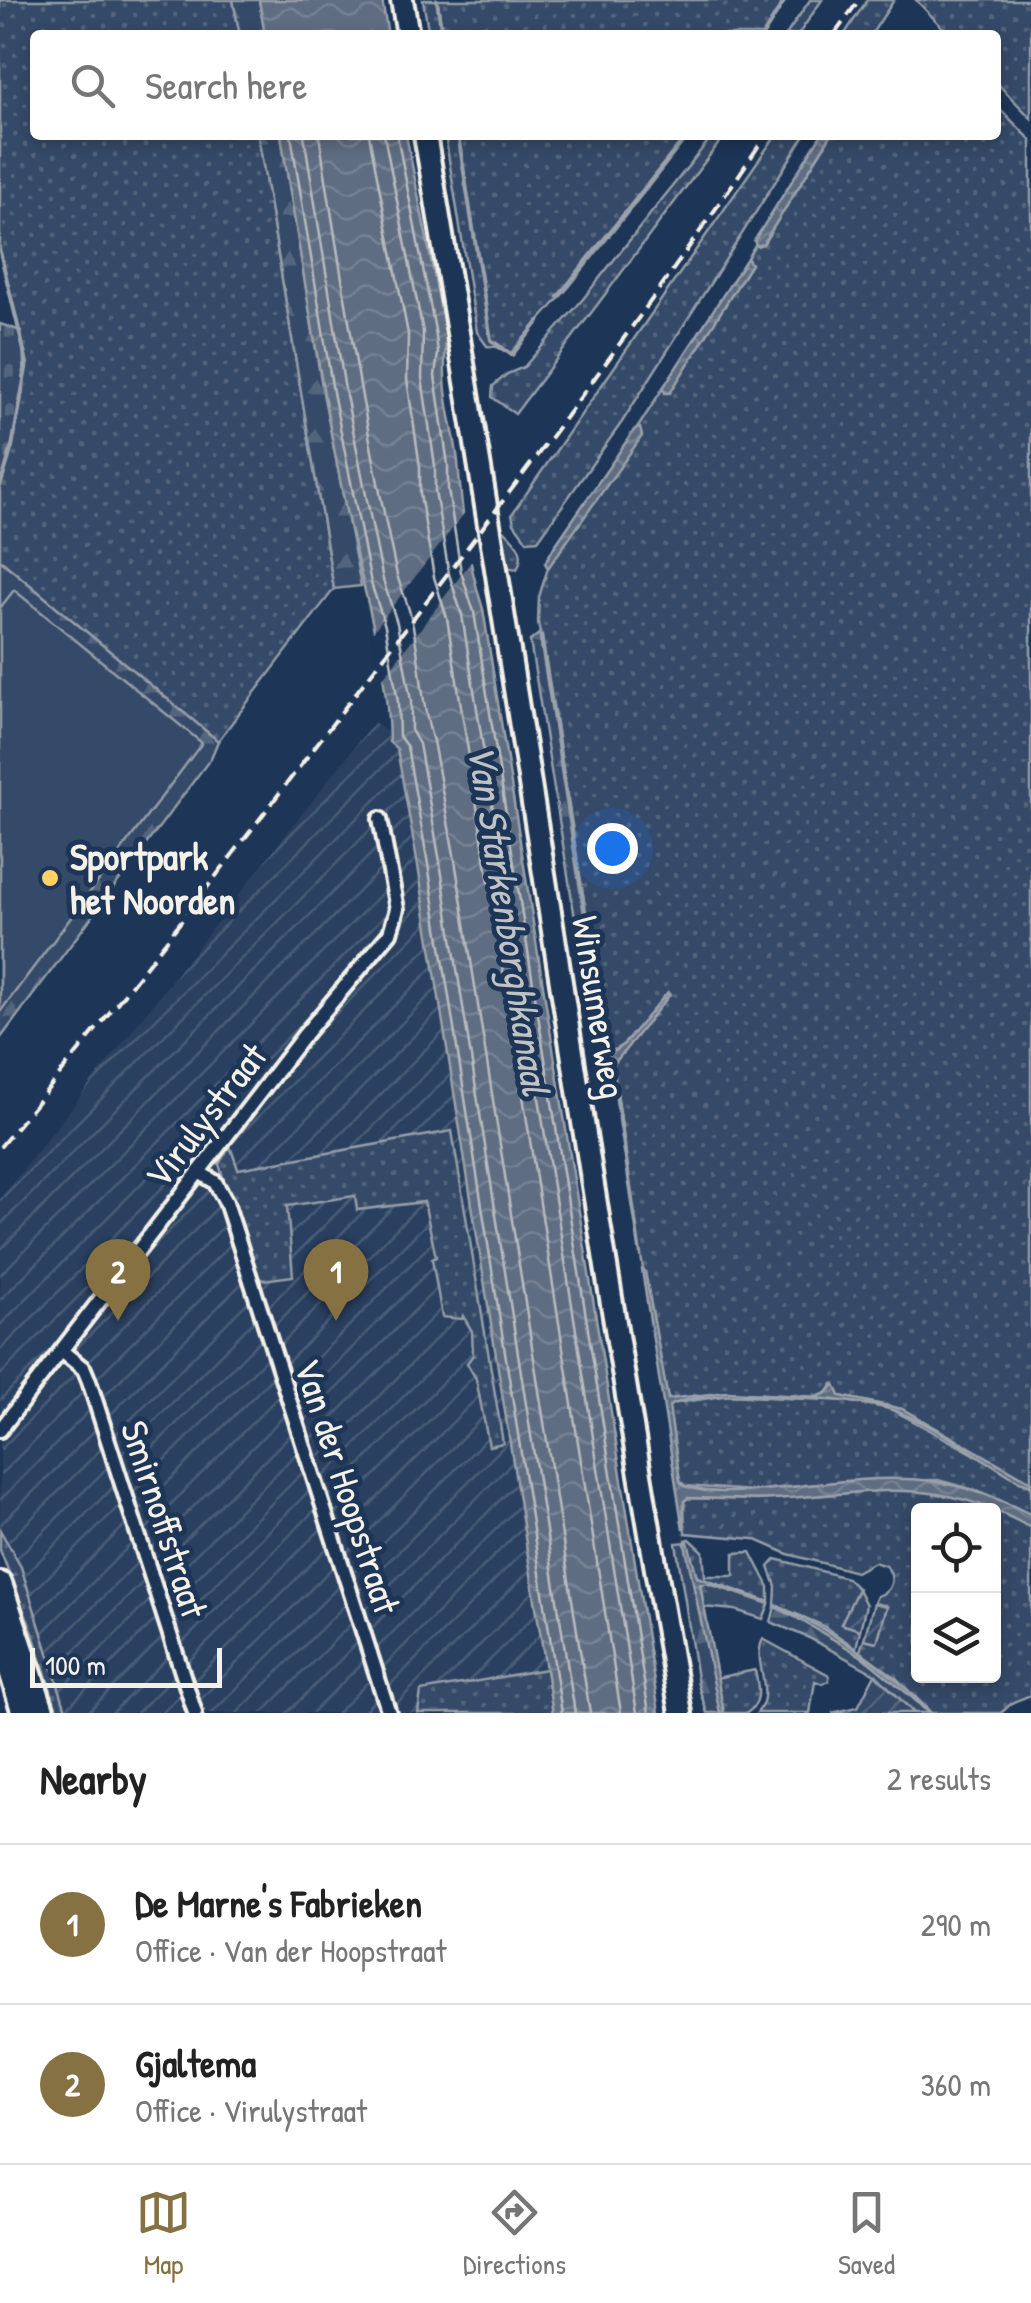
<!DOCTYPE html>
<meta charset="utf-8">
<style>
body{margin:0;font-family:"Patrick Hand",sans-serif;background:#f6f6f6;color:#222}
.controls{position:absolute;right:30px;bottom:30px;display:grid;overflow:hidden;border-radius:10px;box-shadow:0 5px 15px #0003}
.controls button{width:90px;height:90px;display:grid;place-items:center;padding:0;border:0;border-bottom:2px solid #e0e0e0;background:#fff;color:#222;font:50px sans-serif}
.scale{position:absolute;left:30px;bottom:25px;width:192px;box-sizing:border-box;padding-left:10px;border:5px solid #f4f1e8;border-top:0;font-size:28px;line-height:35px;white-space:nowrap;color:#f4f1e8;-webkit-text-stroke:8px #1d3557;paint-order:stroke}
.you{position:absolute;left:612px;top:848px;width:35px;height:35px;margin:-25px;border:8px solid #fff;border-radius:50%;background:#1a73e8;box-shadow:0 0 0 15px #1a73e833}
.badge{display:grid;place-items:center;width:65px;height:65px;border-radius:50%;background:#857141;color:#fff;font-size:32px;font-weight:700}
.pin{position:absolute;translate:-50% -82px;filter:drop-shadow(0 2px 5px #0008)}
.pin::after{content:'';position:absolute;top:52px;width:35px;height:30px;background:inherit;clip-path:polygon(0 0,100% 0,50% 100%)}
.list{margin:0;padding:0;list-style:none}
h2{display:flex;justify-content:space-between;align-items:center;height:130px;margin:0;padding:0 40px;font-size:42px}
h2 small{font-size:32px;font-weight:400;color:#767676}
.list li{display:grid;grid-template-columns:65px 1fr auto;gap:30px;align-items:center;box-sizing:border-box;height:160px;padding:0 40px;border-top:2px solid #e0e0e0}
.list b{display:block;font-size:38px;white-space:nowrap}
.list p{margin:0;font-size:32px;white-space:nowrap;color:#767676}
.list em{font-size:32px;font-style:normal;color:#767676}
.icon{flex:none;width:55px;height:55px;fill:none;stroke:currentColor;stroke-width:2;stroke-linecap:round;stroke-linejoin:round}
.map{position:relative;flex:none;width:1031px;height:1713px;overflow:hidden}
.search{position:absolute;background:#fff;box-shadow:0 5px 15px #0003;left:30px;right:30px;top:30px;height:110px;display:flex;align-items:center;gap:25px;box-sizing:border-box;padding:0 35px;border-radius:10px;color:#767676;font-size:38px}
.sheet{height:450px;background:#fff}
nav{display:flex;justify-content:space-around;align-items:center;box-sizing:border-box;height:140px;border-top:2px solid #e0e0e0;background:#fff;font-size:28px;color:#767676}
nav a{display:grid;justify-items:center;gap:5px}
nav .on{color:#857141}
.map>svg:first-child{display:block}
.industrial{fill:url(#industrial-furrows)}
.grass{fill:url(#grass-dots);stroke:#949ea8;stroke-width:2.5;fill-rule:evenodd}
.forest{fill:url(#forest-firs);stroke:#949ea8;stroke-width:2.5}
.cemetery{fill:url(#cemetery-stones);stroke:#949ea8;stroke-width:2.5}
.garden{fill:url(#garden-furrows);stroke:#949ea8;stroke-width:2.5}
.pitch{fill:#354a67;stroke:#949ea8;stroke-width:2.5}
.water{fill:url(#water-waves);stroke:#9aa2ab;stroke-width:2.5}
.pier{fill:#1d3557}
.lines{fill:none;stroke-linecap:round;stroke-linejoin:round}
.shore{stroke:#b8bcbf;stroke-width:2.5}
.stream{stroke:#9aa2ab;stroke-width:4}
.minor-casing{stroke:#f4f1e8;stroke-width:20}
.primary-casing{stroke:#f4f1e8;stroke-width:28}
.trunk-casing{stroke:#f4f1e8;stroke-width:30}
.minor{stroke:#1d3557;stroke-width:12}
.primary{stroke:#1d3557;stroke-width:20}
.trunk{stroke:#1d3557;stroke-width:22}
.rail{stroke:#f4f1e8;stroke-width:4;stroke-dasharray:15 8;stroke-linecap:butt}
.poi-dot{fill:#ffd166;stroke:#1d3557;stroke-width:4}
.labels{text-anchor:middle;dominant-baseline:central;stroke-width:10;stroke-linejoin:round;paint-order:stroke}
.poi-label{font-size:38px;font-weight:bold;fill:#f4f1e8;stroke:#1d3557;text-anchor:start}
.street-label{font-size:38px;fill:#f4f1e8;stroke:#1d3557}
.water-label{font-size:40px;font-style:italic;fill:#c0c3c4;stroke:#1d3557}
</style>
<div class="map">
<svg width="1031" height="1713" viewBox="0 0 1031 1713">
<defs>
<pattern id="industrial-furrows" width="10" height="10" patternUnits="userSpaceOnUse" patternTransform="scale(2.5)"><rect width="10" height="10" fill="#2a4060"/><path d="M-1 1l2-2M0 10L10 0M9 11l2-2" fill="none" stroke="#4a5c77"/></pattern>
<pattern id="grass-dots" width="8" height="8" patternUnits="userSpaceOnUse" patternTransform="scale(2.5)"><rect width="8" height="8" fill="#354a67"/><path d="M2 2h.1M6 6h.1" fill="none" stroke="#53657d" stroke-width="1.8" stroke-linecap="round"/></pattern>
<pattern id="forest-firs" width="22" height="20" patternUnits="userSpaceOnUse" patternTransform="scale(2.5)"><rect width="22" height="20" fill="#354a67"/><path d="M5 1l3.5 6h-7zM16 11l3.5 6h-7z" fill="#53657d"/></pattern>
<pattern id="cemetery-stones" width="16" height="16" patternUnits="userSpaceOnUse" patternTransform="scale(2.5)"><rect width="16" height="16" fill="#354a67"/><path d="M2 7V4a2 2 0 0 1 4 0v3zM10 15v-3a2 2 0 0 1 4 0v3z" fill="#53657d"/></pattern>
<pattern id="garden-furrows" width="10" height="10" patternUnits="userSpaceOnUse" patternTransform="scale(2.5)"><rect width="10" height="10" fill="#354a67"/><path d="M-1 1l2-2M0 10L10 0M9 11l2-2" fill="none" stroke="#53657d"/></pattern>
<pattern id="water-waves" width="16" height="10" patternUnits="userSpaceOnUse" patternTransform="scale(2.5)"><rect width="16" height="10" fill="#5e6d82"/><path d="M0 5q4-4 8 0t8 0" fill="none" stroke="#768294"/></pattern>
</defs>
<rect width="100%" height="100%" fill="#1d3557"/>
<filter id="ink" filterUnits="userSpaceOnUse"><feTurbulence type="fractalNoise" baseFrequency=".01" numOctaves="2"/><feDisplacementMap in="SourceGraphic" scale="20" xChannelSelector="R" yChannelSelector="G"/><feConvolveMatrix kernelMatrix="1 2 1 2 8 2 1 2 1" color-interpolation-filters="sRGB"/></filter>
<g filter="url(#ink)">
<!-- industrial -->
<path class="industrial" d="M 374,722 L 403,745 L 561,1713 L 63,1713 L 0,1538 L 0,1199 Z"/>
<!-- grass -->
<path class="grass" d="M 0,0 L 233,0 L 240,35 L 35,35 L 35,135 L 258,135 L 334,589 L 218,741 L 0,560 L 0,487 L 12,447 L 27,363 L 0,252 Z
M 423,0 L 786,0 L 762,35 L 429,35 Z
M 810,0 L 822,0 L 798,35 L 786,35 Z
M 867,0 L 894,0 L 871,35 L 844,35 Z
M 916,0 L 1031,0 L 1031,118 L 996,82 L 996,35 L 950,35 Z
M 996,105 L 1031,140 L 1031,1482 L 902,1409 L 840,1396 L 833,1384 L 827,1393 L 817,1397 L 727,1392 L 672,1400 L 666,1398 L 643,1269 L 613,1065 L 670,994 L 668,992 L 624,1044 L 609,1053 L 538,622 L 539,597 L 548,568 L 663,388 L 670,392 L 751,264 L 747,258 L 755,245 L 763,244 L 831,135 L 996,135 Z
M 445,135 L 689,135 L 569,287 L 510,354 L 497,347 L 487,346 L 477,332 Z
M 713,135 L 725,135 L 515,414 L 492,397 L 493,386 L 507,374 L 524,367 L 583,299 Z
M 776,135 L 805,135 L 622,422 L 538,540 L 527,541 L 514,523 L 512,514 Z
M 500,526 C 513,539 528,550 517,569 L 505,567 Z
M 452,1131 L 503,1443 L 489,1446 L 476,1379 L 467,1363 L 473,1355 L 472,1331 L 463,1316 L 462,1319 L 442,1317 L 432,1259 L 436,1257 L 424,1202 L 357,1210 L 355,1196 L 287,1206 L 293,1276 L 263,1280 L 253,1275 L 219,1164 L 230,1146 L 238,1169 Z
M 729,1395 L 845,1401 L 889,1408 L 1031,1485 L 1031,1515 L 982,1492 L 938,1480 L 847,1481 L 752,1491 L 685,1486 L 680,1481 L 668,1408 L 671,1404 Z
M 901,1489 C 949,1493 988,1503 1031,1528 L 1031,1695 L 1013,1702 L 1001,1713 L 931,1713 L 895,1677 L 860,1651 L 864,1639 L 877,1642 L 887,1607 L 874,1603 L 877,1596 C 892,1592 896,1578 886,1566 L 874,1562 L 856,1572 L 788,1554 L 754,1539 L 685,1533 L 684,1501 L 688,1498 L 757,1500 ZM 918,1510 L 994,1510 L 994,1676 L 918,1676 Z
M 0,1530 L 21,1567 L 67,1713 L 58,1713 L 32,1631 L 0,1550 Z
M 690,1539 L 703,1551 L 705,1576 L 734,1576 L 734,1553 L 751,1552 L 769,1587 L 769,1602 L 697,1577 L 686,1540 Z
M 776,1559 L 847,1578 L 858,1589 L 841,1624 L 860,1630 L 856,1648 L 822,1625 L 775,1605 L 776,1586 L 769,1567 Z
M 763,1639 L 829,1675 L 829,1681 L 823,1684 L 815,1681 L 810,1713 L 757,1713 C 776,1691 751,1662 763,1639 Z
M 546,1669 L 553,1713 L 418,1713 L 421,1691 Z
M 755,1670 C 758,1688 763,1701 747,1713 L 724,1713 L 716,1678 Z"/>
<!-- forest -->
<path class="forest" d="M 233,0 L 259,0 L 265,35 L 240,35 Z
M 258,135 L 281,135 L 323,393 L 361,586 L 334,589 Z
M 0,560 L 218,741 L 211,758 L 0,1039 Z
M 540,633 L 540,637 L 602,1028 L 594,1027 L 592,1023 L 530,641 Z
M 687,1542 L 720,1713 L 707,1713 L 698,1685 L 676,1543 Z
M 703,1582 L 769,1604 L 763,1619 L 735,1610 L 703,1607 L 700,1586 Z
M 775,1607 C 833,1634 884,1667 928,1713 L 914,1713 L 875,1674 L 809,1638 L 771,1622 Z"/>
<!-- cemetery -->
<path class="cemetery" d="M 0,324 L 21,331 C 31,386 15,434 0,487 Z"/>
<!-- garden -->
<path class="garden" d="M 858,1589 L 866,1605 L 860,1630 L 841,1624 Z
M 874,1603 L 887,1606 L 877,1642 L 864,1639 Z
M 875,1674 L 914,1713 L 832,1713 L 858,1707 Z"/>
<!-- pitch -->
<path class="pitch" d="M 14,590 L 202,743 L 0,1012 L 0,608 Z"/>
<!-- water -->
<path class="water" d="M 259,0 L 382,0 L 388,35 L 265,35 Z
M 281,135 L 406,135 L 445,329 C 447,345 444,360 445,376 C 445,404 455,433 458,462 C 462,513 467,560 483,609 L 659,1713 L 553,1713 L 418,866 L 397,749 L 389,742 C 388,662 362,588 346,510 C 321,386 301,260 281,135 Z
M 821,135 L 831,135 L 763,244 L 757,246 L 754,241 Z
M 747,258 L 751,264 L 670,393 L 665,393 L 663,388 Z
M 640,428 L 642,436 L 548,568 L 545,563 L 554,547 L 635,429 Z
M 542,636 L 606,1039 L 540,637 Z
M 668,992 L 670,994 L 613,1065 L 640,1254 L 609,1055 L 624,1044 Z
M 642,1270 L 645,1271 L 668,1399 L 727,1392 L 817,1397 L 827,1393 L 835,1384 L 840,1396 L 902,1409 L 1031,1482 L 1031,1485 L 1019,1481 C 980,1458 941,1429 898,1412 C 861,1397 702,1386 669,1406 L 680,1481 L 684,1486 C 716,1497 760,1490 792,1487 C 886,1476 939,1469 1026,1512 L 1031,1515 L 1031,1528 C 937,1474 875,1493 774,1499 C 745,1501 717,1498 688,1498 L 684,1501 L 683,1529 Z
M 688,1542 L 697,1577 L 769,1602 L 711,1583 L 700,1584 L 724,1713 L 720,1713 L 685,1544 Z
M 775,1605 C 835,1631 886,1665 931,1713 L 863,1657 Z"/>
<!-- pier -->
<path class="pier" d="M 466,511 L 474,558 L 380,682 L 371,634 Z"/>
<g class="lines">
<!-- shore -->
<path class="shore" d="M 291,135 L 333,392 L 371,583 L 385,626 L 398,702 L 399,736 L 407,747 L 428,864 L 562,1713
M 304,135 L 345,390 L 383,580 L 397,623 L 411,701 L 411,730 L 419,744 L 440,862 L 575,1713
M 319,135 C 342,281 365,427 396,571 C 400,588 409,604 412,622 C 421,661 421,704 433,741 L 455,860 L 590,1713
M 369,135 L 408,334 L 407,379 L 420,467 L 420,494 L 434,577 L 447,618 L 621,1713
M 384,135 L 423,332 L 422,378 L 435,466 L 435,491 L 449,574 L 462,615 L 637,1713
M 397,135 L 435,330 L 438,353 L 435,376 L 448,465 L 448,489 L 461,572 L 474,612 L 649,1713"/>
<!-- stream -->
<path class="stream" d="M 437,0 L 442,35
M 763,35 L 785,0
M 459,141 L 491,340 L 512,355 L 539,321
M 0,252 L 27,363 L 12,447 L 0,487
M 558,297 L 687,135"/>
<!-- minor casing -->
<g class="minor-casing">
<path id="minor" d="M 199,1172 L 215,1182 L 226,1202 L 389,1713
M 63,1352 L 84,1369 L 89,1381 L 195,1713
M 0,1430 L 305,1034 L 390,933 L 397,909 L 380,819"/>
</g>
<!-- primary casing -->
<g class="primary-casing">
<path id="primary" d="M 402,0 L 408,35
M 425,135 C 515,660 588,1188 681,1713"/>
</g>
<!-- trunk casing -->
<g class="trunk-casing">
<path id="trunk" d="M 0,1584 L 43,1713
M 0,1636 L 24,1713"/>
</g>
<!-- minor -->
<use href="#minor" class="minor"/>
<!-- primary -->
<use href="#primary" class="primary"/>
<!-- trunk -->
<use href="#trunk" class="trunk"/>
<!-- rail -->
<path class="rail" d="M 834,35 L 859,0
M 0,1147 C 125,998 241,843 359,689 C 499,507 638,326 766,135"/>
</g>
</g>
<!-- markers -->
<circle class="poi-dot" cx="50" cy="878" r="10"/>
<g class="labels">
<!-- poi labels -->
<g class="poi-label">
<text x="70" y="856">Sportpark<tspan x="70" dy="44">het Noorden</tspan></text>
</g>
<!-- street labels -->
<g class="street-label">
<text transform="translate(600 1007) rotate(81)">Winsumerweg</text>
<text transform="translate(205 1115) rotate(-52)">Virulystraat</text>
<text transform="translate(348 1486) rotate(72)">Van der Hoopstraat</text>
<text transform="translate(165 1519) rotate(72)">Smirnoffstraat</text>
</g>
<!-- water labels -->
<g class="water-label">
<text transform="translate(510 919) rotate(81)">Van Starkenborghkanaal</text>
</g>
</g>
</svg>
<div class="controls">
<button><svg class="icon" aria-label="locate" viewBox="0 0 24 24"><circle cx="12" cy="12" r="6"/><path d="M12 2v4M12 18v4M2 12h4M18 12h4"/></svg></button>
<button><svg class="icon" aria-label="layers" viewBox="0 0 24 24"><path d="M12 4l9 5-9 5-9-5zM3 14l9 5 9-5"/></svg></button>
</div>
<div class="scale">100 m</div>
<div class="you"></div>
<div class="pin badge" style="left:336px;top:1321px">1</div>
<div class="pin badge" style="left:118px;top:1321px">2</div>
<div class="search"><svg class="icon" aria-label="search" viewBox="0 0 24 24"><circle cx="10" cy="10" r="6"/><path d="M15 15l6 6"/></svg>Search here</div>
</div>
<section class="sheet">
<h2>Nearby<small>2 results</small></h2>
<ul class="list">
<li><span class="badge">1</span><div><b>De Marne's Fabrieken</b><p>Office · Van der Hoopstraat</p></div><em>290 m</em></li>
<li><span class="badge">2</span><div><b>Gjaltema</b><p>Office · Virulystraat</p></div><em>360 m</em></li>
</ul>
</section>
<nav>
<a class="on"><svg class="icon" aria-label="map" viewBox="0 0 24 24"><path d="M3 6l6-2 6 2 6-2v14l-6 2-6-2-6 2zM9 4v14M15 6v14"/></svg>Map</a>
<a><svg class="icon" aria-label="directions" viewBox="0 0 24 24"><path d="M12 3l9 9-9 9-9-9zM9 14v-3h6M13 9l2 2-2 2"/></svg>Directions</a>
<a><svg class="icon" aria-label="saved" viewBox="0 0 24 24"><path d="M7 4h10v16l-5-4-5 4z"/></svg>Saved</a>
</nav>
